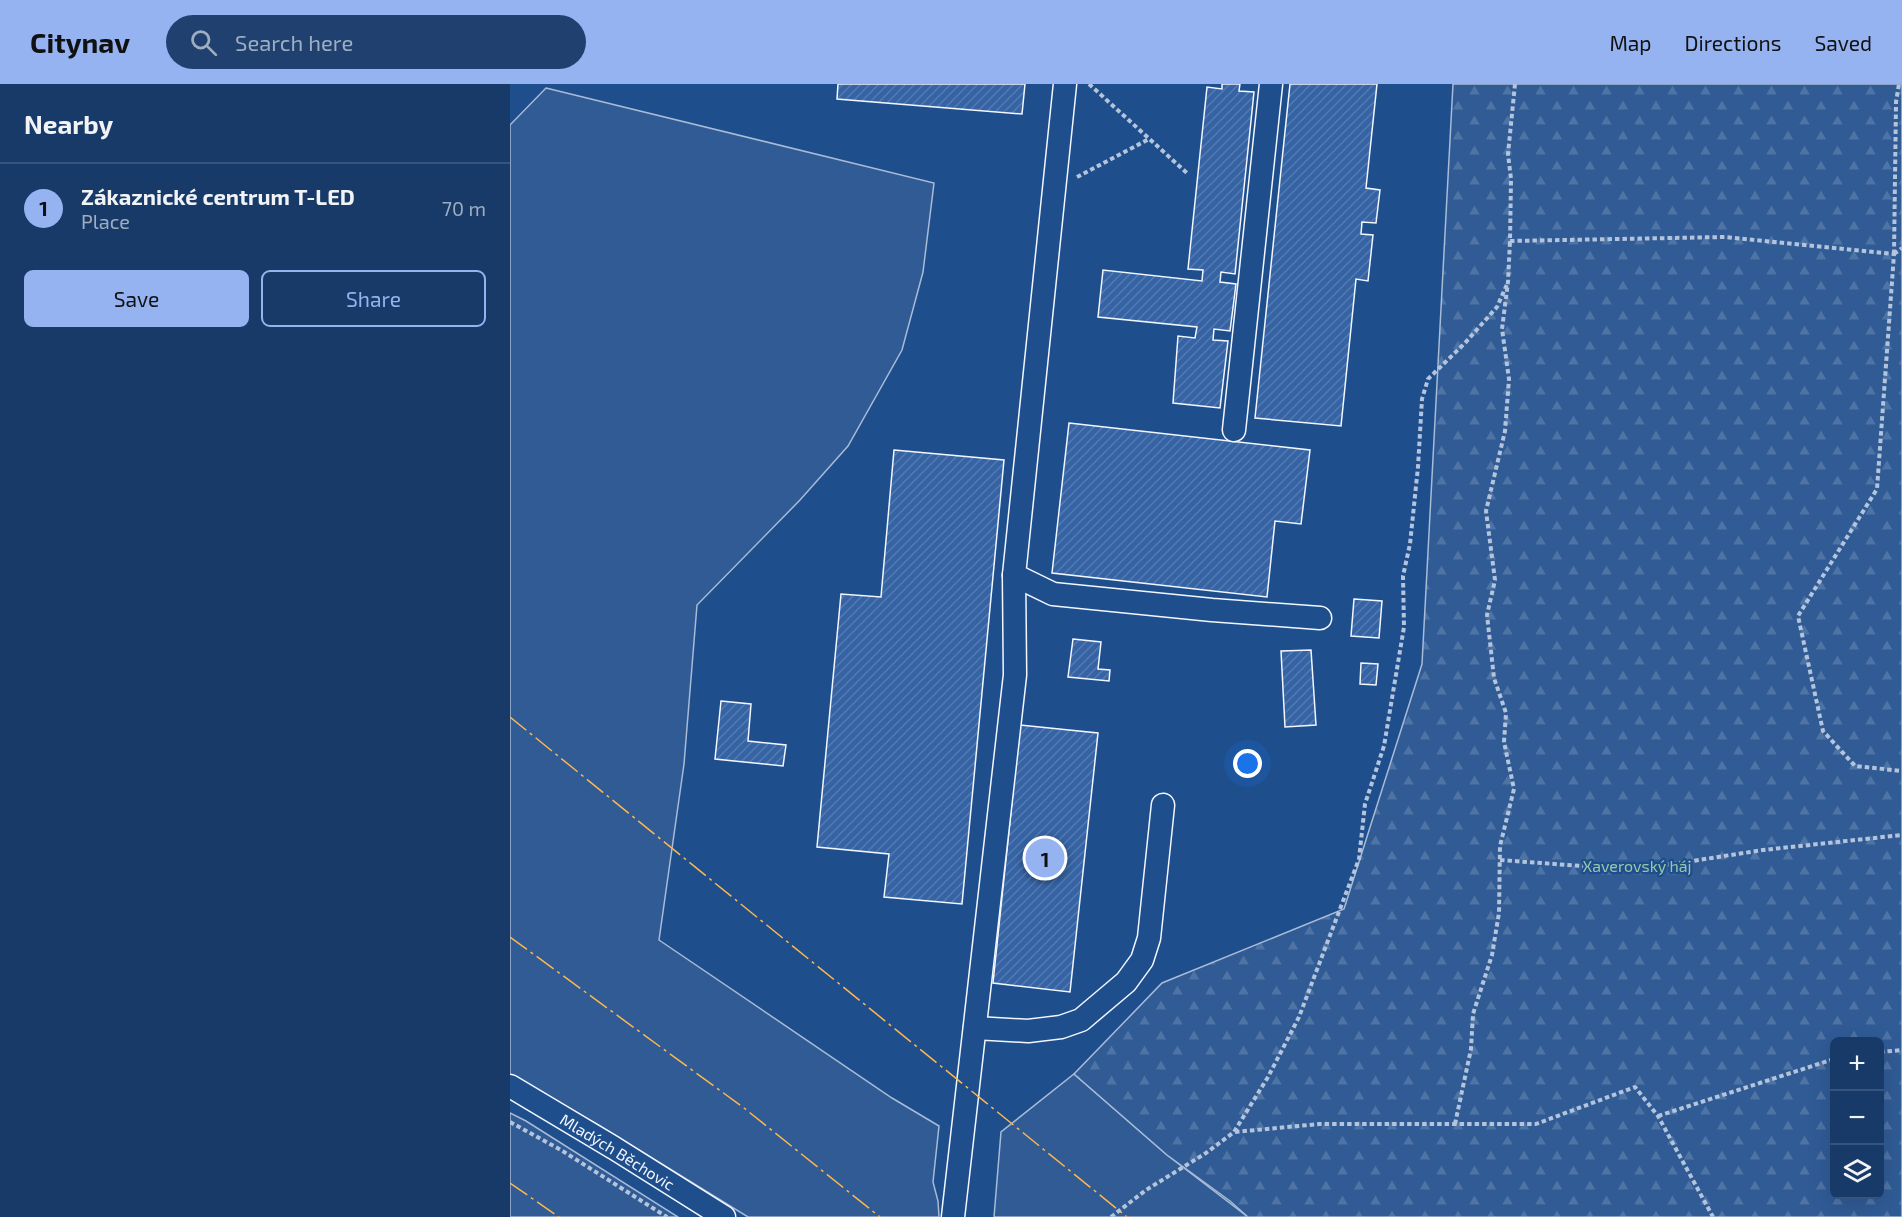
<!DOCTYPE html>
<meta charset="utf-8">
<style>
body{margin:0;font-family:"Exo 2",sans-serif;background:#20416f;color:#f1f3f6}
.controls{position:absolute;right:18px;bottom:18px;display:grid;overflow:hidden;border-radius:9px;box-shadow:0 6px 24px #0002}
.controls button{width:54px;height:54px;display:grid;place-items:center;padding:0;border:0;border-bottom:2px solid #36547d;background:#173a69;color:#f1f3f6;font:30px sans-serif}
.you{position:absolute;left:738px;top:680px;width:21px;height:21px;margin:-15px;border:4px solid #fff;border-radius:50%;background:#1a73e8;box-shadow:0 0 0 9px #1a73e833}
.badge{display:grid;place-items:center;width:39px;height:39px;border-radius:50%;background:#95b2f1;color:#111;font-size:20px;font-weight:700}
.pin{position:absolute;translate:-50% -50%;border:3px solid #fff;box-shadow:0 2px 6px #0006}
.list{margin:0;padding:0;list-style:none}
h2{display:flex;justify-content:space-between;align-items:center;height:78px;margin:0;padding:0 24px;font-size:26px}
h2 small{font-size:20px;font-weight:400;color:#9eadc0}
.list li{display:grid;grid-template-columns:39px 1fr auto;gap:18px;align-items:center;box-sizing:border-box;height:90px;padding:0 24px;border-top:2px solid #36547d}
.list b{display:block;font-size:22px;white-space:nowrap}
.list p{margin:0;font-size:20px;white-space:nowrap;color:#9eadc0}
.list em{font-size:20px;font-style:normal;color:#9eadc0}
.actions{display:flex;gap:12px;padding:18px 24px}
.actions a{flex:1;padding:14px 0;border:2px solid #95b2f1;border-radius:9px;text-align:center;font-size:21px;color:#95b2f1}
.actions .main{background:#95b2f1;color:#111}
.icon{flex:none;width:33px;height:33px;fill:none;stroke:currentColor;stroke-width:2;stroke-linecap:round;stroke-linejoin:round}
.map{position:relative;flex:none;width:1392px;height:1133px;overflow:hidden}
header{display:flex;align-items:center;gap:36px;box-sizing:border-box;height:84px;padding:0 30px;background:#95b2f1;color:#111}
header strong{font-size:28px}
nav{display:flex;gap:33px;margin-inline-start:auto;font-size:21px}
.search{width:420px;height:54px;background:#20416f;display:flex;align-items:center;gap:15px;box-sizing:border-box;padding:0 21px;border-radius:33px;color:#9eadc0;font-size:22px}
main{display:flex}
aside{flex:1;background:#173a69}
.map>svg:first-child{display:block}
.built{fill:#305b95;stroke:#a8bbd7;stroke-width:1.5}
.forest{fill:url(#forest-firs);stroke:#a8bbd7;stroke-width:1.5;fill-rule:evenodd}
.building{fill:url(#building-hatch);stroke:#f2f6ff;stroke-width:1.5}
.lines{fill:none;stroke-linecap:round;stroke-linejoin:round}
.minor-casing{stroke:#f2f6ff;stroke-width:25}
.path{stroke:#b3c4dc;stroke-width:4;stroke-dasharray:4.5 3;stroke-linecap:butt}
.minor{stroke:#1f4e8c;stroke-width:22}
.power{stroke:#ffb74d;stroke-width:1.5;stroke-dasharray:21 4.5 3 4.5;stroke-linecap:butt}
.labels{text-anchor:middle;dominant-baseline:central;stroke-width:4.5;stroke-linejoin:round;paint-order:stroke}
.park-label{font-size:16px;fill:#97c8a6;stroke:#1f4e8c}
.street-label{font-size:16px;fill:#f2f6ff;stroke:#1f4e8c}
</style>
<header>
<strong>Citynav</strong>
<div class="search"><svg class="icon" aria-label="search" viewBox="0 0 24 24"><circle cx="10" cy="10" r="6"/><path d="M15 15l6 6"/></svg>Search here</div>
<nav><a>Map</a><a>Directions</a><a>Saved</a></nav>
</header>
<main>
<aside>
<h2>Nearby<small></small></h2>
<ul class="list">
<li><span class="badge">1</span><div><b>Zákaznické centrum T-LED</b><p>Place</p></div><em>70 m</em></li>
</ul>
<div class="actions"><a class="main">Save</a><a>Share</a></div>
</aside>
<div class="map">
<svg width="1392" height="1133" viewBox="0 0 1392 1133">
<defs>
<pattern id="forest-firs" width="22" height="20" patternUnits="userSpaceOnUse" patternTransform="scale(1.5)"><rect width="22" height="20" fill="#305b95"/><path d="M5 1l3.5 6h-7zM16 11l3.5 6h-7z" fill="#4e73a5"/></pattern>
<pattern id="building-hatch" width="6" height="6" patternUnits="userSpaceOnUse" patternTransform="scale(1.5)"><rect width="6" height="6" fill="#3563a3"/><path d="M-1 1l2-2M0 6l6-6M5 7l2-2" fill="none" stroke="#537ab1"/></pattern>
</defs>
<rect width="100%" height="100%" fill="#1f4e8c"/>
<!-- built -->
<path class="built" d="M 36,4 L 424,99 L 413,188 L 392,266 L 338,362 L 290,416 L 187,521 L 174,680 L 149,856 L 382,1014 L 429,1042 L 423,1098 L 428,1117 L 429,1133 L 238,1133 L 90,1042 L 0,991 L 0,41 Z
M 564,990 L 657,1071 L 738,1133 L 484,1133 L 491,1048 Z
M 0,1029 L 16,1037 L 168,1133 L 0,1133 Z"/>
<!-- forest -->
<path class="forest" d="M 943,0 L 1392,0 L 1392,1133 L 738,1133 L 720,1117 L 657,1071 L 564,990 L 652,899 L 834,825 L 912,580 ZM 1324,958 L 1370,958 L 1370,1110 L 1324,1110 Z"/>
<!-- building -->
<path class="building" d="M 328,0 L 515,0 L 512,30 L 327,15 Z
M 712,0 L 730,0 L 729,7 L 744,8 L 725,190 L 711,188 L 710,198 L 726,200 L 720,247 L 704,245 L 703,256 L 718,257 L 710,324 L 663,319 L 668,252 L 685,254 L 687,243 L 588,233 L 593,186 L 692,197 L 693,186 L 678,185 L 697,3 L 712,5 Z
M 780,0 L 867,0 L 856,104 L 870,106 L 866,139 L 852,138 L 851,150 L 863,151 L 858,197 L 846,195 L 831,342 L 745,334 Z
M 559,339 L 800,366 L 791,440 L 765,437 L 757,513 L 542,489 Z
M 384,366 L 494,376 L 452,820 L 374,813 L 379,770 L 307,763 L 331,510 L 371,513 Z
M 844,515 L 872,517 L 869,554 L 841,552 Z
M 563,555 L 591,558 L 588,585 L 600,586 L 599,597 L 558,593 Z
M 801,566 L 806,641 L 775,643 L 771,567 Z
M 851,579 L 868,580 L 866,601 L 850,600 Z
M 211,617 L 241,620 L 238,657 L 276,661 L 273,682 L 205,675 Z
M 510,641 L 588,649 L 560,908 L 483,899 Z"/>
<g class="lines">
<!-- minor casing -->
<g class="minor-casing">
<g id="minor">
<path d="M 724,346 L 761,0"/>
<path d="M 504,491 L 543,510 L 702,526 L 810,534"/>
<path d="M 465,944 L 518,947 L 551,943 L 571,936 L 616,898 L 632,876 L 639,854 L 653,721"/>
<path id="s1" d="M 0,1002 L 104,1064 L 214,1133"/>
<path d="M 443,1133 L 505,591 L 504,491 L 555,0"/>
</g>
</g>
<!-- path -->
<path class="path" d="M 579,0 L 678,90
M 1005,0 L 998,70 L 1001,95 L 1000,157 L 1215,153 L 1384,170 L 1367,405 L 1288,532 L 1313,647 L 1345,682 L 1392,687
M 567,93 L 639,55
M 1384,170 L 1386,18 L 1389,0
M 1384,170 L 1392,164
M 990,776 L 1099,784 L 1163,780 L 1253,766 L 1392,751
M 1370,968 L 1392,966
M 1148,1032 L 1324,975
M 0,1038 L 51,1066 L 157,1133
M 945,1040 L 961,965 L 963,930 L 982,871 L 989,829 L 990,762 L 1004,705 L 994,658 L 996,629 L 984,594 L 977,531 L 985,496 L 976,427 L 995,347 L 999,295 L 992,245 L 998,198 L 1000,157
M 725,1048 L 809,1040 L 1026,1040 L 1125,1003 L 1148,1032 L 1203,1133
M 601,1133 L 636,1106 L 696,1069 L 724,1048 L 758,993 L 789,933 L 849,775 L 855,720 L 874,662 L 894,543 L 893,492 L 900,460 L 908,383 L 912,315 L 918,295 L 955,259 L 987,223 L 998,198"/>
<!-- minor -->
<use href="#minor" class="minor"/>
<!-- power -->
<path class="power" d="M 0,633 L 617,1133
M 0,853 L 234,1024 L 370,1133
M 0,1099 L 49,1133"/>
</g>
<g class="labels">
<!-- park labels -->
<g class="park-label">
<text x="1127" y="781">Xaverovský háj</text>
</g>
<!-- street labels -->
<g class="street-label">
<text stroke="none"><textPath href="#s1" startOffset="126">Mladých Běchovic</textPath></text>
</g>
</g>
</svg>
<div class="controls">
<button>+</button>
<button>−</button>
<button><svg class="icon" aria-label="layers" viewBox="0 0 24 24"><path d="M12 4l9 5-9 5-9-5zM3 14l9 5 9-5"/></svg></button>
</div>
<div class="you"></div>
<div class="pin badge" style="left:535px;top:774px">1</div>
</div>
</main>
